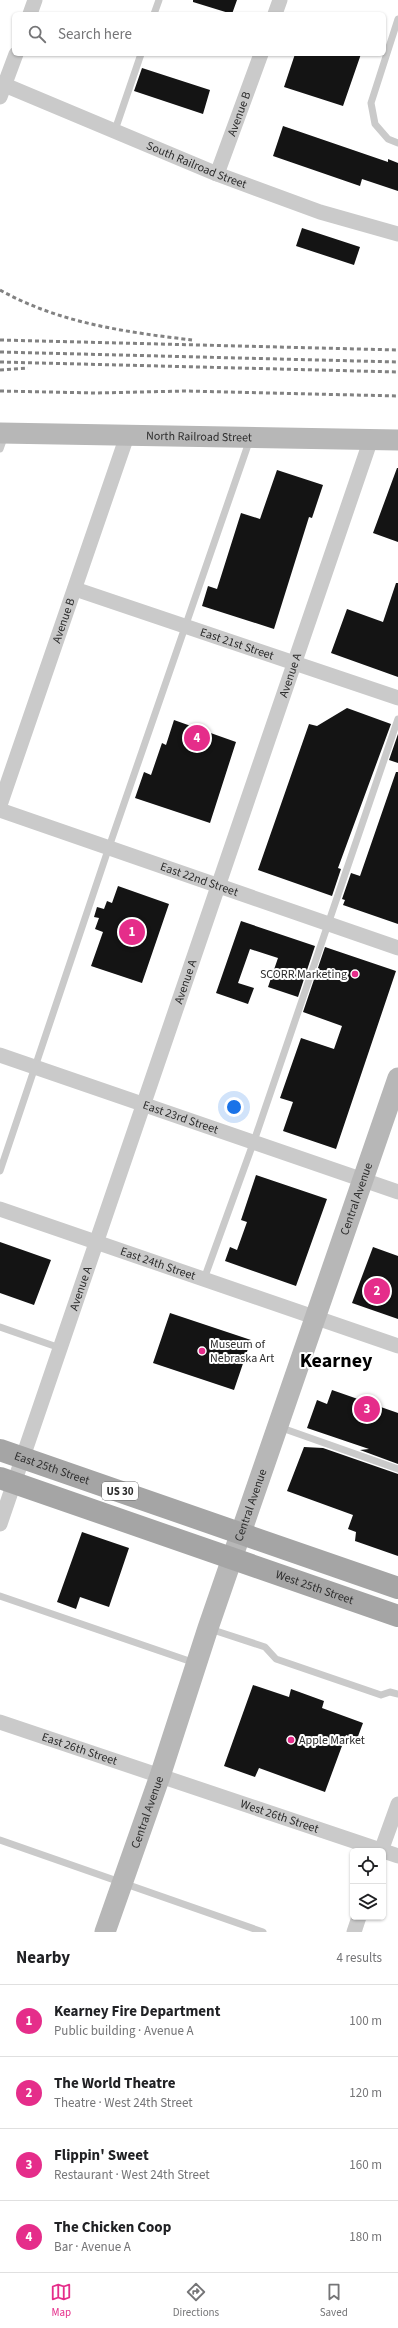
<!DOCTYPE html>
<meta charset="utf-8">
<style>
body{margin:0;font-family:"Source Sans 3",sans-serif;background:#f2f2f2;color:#202124}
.controls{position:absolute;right:12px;bottom:12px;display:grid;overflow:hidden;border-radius:6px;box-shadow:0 1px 3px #0004}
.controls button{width:36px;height:36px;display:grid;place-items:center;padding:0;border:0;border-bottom:1px solid #e0e0e0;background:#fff;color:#202124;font:20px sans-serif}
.you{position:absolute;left:234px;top:1107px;width:14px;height:14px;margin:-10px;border:3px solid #fff;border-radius:50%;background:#1a73e8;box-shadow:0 0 0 6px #1a73e833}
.badge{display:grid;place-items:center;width:26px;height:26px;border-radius:50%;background:#e52d8a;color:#fff;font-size:13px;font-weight:700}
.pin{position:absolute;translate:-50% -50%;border:2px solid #fff;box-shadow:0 1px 4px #0006}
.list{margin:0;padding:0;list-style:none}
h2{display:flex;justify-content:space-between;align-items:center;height:52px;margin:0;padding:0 16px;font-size:17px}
h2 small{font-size:13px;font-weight:400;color:#757577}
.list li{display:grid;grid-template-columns:26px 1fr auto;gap:12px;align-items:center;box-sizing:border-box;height:72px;padding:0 16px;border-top:1px solid #e0e0e0}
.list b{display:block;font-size:15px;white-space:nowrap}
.list p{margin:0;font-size:13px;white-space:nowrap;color:#757577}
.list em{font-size:13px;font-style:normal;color:#757577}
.icon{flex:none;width:22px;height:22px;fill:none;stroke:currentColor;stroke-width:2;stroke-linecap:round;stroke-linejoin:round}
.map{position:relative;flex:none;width:398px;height:1932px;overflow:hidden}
.search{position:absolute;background:#fff;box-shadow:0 1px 3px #0004;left:12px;right:12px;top:12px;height:44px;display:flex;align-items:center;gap:10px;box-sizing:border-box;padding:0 14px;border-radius:6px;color:#757577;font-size:15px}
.sheet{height:340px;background:#fff}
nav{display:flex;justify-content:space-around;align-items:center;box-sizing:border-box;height:56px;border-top:1px solid #e0e0e0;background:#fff;font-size:11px;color:#757577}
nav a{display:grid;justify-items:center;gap:2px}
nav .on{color:#e52d8a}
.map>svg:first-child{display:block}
.building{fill:#141414}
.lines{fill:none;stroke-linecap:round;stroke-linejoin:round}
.lane{stroke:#cacaca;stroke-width:7}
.street{stroke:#cacaca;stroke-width:15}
.secondary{stroke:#b7b7b7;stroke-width:21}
.primary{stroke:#a5a5a5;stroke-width:22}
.rail{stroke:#828282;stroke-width:3;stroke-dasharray:4 3;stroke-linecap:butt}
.poi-dot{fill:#e52d8a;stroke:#fff;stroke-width:1.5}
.labels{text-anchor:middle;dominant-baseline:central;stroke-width:4;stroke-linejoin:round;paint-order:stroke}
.shield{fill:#fff;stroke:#6c6c6c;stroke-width:1}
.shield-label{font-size:11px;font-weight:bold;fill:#2d2d2d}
.street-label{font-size:12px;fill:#2d2d2d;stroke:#fff}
.poi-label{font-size:12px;fill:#2d2d2d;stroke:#fff;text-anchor:start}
.town-label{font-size:20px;font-weight:bold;fill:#000;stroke:#fff}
</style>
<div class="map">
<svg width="398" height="1932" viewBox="0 0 398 1932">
<rect width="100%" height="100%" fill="#fff"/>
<!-- building -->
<path class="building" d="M 193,0 L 237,0 L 232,14 L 193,2 Z
M 295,54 L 361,54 L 343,106 L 284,87 Z
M 142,68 L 210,90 L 203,114 L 134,91 Z
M 283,126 L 388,162 L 388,159 L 398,163 L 398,191 L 362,179 L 360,186 L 273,156 Z
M 302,228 L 360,247 L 354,265 L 296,246 Z
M 397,468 L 398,468 L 398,542 L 373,533 Z
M 277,470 L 323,485 L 312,518 L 309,517 L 274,629 L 202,606 L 208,586 L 217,589 L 241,513 L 260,519 Z
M 396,583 L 398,583 L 398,677 L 331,653 L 347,609 L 383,622 Z
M 347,708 L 391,724 L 338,868 L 341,869 L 332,896 L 258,870 L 309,724 L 317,726 Z
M 174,720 L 236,742 L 210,823 L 135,798 L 144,772 L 151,775 L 162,743 L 166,745 Z
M 398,734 L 398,763 L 389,760 Z
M 396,772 L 398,772 L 398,924 L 343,905 L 345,900 L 342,899 L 351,873 L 360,876 Z
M 118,886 L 169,904 L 142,983 L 91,966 L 103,932 L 95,929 L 99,918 L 94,917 L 97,907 L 104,909 L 107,901 L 112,903 Z
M 241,921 L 315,946 L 298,997 L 268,987 L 278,958 L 250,949 L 238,983 L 254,988 L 248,1004 L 216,993 Z
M 325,947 L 396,971 L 336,1149 L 283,1131 L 293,1102 L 280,1098 L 301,1038 L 334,1049 L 342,1026 L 303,1012 Z
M 256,1175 L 327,1199 L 296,1286 L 225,1261 L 230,1247 L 237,1250 L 247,1222 L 241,1220 Z
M 0,1242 L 51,1260 L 34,1305 L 0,1293 Z
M 373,1247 L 398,1256 L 398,1319 L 352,1303 Z
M 170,1313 L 251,1340 L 234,1390 L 153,1363 Z
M 332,1390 L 398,1413 L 398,1464 L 360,1450 L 369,1449 L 307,1428 L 317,1400 L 327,1404 Z
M 304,1447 L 323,1448 L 398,1474 L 398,1556 L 355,1541 L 356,1532 L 348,1529 L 353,1515 L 287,1491 Z
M 82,1532 L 129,1548 L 109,1607 L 80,1597 L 76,1609 L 57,1602 Z
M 253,1685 L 289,1697 L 291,1689 L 324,1701 L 322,1708 L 363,1723 L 357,1739 L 346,1735 L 325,1792 L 259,1768 L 255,1777 L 224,1766 Z"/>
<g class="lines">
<!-- lane -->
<path class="lane" d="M 154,14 L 159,0
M 398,19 L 371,103 L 375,124 L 388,139 L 398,143
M 115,130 L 141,54
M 0,449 L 5,435
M 0,1171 L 109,847 L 250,439
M 204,1279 L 254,1141 L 398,719
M 0,1327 L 60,1348
M 279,1427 L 398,1469
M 0,1596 L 195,1663
M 210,1629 L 265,1647 L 276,1659 L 381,1695 L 390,1692 L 398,1694
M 0,1840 L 263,1932"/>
<!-- street -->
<g class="street">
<path d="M 30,14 L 35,0"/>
<path d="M 275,14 L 280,0"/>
<path id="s1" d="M 0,83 L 217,174 L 320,212 L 398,234"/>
<path d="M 0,97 L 16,54"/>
<path id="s2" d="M 217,174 L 261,54"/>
<path id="s3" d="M 75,589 L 398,698"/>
<path id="s4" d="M 0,805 L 127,436"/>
<path id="s5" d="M 0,810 L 398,948"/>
<path id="s6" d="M 0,1055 L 398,1192"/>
<path id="s7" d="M 0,1209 L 398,1346"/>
<path id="s8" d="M 0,1524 L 371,439"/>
<path id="s9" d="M 0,1722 L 398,1856"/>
<path d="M 381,1851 L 398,1804"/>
<path d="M 354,1932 L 359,1917"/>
</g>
<!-- secondary -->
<g class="secondary">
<path id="s10" d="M 0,433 L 398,440"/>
<path id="s11" d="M 105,1932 L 160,1776 L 208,1628 L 398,1078"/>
</g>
<!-- primary -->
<g class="primary">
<path id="s12" d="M 0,1450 L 398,1588"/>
<path id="s13" d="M 0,1478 L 398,1616"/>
</g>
<!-- rail -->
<path class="rail" d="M 0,290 C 59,323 125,332 192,340
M 0,340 L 398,350
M 0,352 L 398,362
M 0,362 L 398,372
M 0,370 L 28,368
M 0,391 L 96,393 L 185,391 L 398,396"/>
</g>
<!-- markers -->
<g class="poi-dot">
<circle cx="355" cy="974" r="4"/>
<circle cx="202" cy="1351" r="4"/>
<circle cx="291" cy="1740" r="4"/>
</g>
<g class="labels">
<!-- shield labels -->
<rect class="shield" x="102" y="1482" width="36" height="18" rx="3"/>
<g class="shield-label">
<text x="120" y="1491">US 30</text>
</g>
<!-- street labels -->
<g class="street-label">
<text stroke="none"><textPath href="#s2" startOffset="64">Avenue B</textPath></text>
<text stroke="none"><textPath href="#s1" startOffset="213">South Railroad Street</textPath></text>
<text stroke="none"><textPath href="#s10" startOffset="199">North Railroad Street</textPath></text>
<text stroke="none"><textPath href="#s4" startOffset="195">Avenue B</textPath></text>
<text stroke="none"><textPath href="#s3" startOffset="171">East 21st Street</textPath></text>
<text stroke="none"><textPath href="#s8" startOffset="897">Avenue A</textPath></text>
<text stroke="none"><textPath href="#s5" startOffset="211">East 22nd Street</textPath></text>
<text stroke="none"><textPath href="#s8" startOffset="573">Avenue A</textPath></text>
<text stroke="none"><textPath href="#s6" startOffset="191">East 23rd Street</textPath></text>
<text stroke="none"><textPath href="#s11" startOffset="775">Central Avenue</textPath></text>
<text stroke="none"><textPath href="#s7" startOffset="167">East 24th Street</textPath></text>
<text stroke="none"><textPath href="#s8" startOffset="249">Avenue A</textPath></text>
<text stroke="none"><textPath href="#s12" startOffset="55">East 25th Street</textPath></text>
<text stroke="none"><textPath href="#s11" startOffset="451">Central Avenue</textPath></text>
<text stroke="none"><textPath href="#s13" startOffset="333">West 25th Street</textPath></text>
<text stroke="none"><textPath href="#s9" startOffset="84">East 26th Street</textPath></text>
<text stroke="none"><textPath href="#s11" startOffset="127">Central Avenue</textPath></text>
<text stroke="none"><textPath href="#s9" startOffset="295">West 26th Street</textPath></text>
</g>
<!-- poi labels -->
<g class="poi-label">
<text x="347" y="974" text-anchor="end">SCORR Marketing</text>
<text x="210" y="1344">Museum of<tspan x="210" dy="14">Nebraska Art</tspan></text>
<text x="299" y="1740">Apple Market</text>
</g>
<!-- town labels -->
<g class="town-label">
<text x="336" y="1361">Kearney</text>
</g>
</g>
</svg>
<div class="controls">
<button><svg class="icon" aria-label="locate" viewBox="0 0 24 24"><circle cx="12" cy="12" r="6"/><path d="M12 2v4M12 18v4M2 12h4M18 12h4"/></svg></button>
<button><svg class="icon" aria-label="layers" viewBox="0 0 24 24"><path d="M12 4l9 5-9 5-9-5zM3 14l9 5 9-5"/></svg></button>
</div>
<div class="you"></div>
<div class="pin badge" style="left:132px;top:932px">1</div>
<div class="pin badge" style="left:377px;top:1291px">2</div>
<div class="pin badge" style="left:367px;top:1409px">3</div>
<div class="pin badge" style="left:197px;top:738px">4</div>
<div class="search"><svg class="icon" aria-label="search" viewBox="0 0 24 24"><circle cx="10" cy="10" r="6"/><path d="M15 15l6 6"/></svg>Search here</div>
</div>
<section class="sheet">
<h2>Nearby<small>4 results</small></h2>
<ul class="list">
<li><span class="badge">1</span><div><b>Kearney Fire Department</b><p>Public building · Avenue A</p></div><em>100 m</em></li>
<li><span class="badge">2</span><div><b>The World Theatre</b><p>Theatre · West 24th Street</p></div><em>120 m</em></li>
<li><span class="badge">3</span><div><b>Flippin' Sweet</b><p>Restaurant · West 24th Street</p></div><em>160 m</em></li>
<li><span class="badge">4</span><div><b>The Chicken Coop</b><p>Bar · Avenue A</p></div><em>180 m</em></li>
</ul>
</section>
<nav>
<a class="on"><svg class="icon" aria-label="map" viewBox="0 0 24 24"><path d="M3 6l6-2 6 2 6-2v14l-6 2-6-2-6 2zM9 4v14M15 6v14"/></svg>Map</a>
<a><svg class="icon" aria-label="directions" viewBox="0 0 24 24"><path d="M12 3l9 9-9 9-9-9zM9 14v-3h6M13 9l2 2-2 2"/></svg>Directions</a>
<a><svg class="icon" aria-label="saved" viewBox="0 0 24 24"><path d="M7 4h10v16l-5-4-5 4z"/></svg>Saved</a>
</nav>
